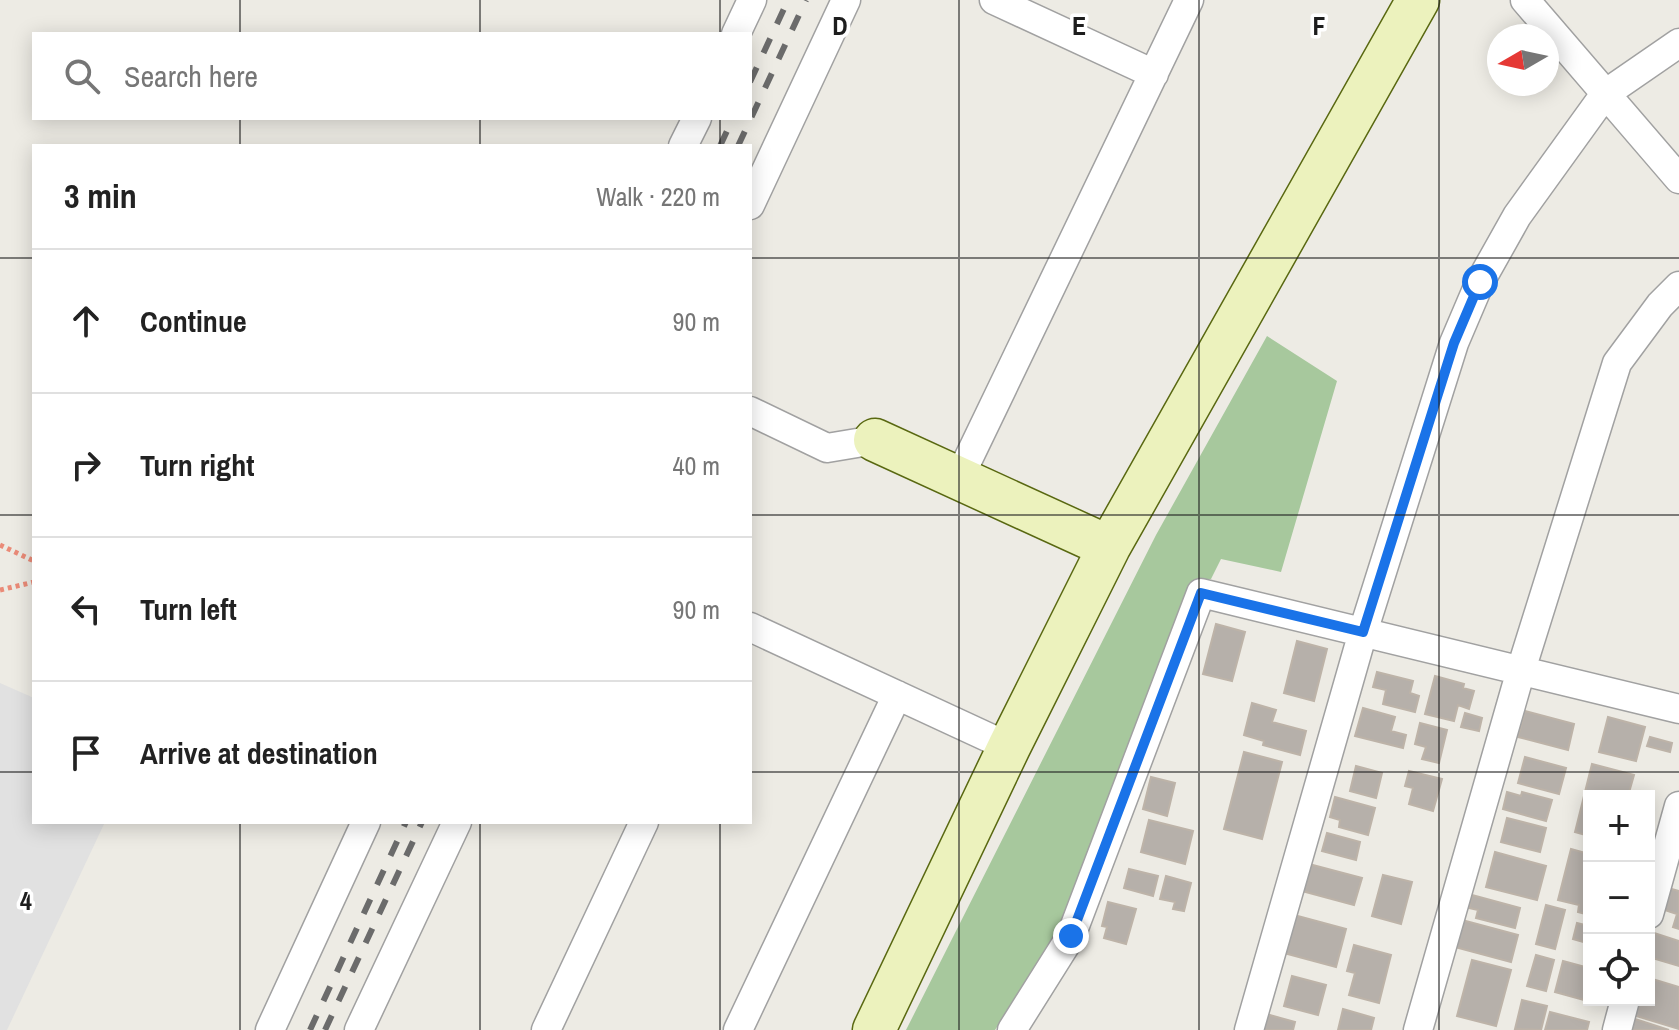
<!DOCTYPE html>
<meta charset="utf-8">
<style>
body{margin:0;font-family:"Archivo Narrow",sans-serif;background:#f2f2f2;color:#222}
.controls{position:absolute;right:24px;bottom:24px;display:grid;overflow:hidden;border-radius:0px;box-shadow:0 4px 20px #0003}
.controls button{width:72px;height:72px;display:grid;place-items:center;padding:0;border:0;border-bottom:2px solid #e0e0e0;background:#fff;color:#222;font:40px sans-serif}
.compass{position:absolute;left:1487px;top:24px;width:72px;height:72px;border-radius:50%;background:#fff;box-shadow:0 4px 20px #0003;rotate:261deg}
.stop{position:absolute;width:24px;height:24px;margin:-18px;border:6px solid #1a73e8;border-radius:50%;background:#fff}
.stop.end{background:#1a73e8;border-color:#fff;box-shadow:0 2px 8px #0008}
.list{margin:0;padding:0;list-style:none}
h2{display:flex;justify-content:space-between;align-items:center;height:104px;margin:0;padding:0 32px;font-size:34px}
h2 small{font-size:26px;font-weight:400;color:#767676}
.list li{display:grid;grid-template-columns:52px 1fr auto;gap:24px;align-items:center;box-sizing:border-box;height:144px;padding:0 32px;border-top:2px solid #e0e0e0}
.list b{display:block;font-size:30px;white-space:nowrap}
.list em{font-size:26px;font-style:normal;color:#767676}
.icon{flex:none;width:44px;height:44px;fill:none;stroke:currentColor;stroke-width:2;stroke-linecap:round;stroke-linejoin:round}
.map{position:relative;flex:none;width:1679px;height:1030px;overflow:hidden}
.search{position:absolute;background:#fff;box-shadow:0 4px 20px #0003;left:32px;top:32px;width:720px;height:88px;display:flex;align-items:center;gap:20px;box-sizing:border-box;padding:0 28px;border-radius:0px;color:#767676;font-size:30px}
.panel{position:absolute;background:#fff;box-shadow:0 4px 20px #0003;left:32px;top:144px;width:720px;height:680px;border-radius:0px}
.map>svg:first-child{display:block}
.forest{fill:#a7c89d}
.parking{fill:#e1e1e1}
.building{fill:#b6b0aa;stroke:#bdb3a8;stroke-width:2}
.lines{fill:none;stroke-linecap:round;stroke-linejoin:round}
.street-casing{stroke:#a1a1a1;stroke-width:31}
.secondary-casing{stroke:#596811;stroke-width:45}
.path{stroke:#ea8b78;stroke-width:5;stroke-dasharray:4 4;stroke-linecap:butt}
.street{stroke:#fff;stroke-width:28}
.secondary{stroke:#ecf2bd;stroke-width:42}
.rail{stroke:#6b6b6b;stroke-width:6;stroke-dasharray:16 16;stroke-linecap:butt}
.route{stroke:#1a73e8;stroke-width:10}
.grid{fill:none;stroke:#1d1d1d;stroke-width:2;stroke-opacity:0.55}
.grid-label{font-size:26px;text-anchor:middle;font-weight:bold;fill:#1d1d1d;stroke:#fff;stroke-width:7;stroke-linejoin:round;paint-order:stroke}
</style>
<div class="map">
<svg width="1679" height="1030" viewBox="0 0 1679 1030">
<rect width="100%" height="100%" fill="#edebe4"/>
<!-- forest -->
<path class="forest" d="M 1267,336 L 1337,381 L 1281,572 L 1221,559 L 1211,579 L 1193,581 L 1059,933 L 995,1030 L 906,1030 L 1156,535 Z"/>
<!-- parking -->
<path class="parking" d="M 0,683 L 34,698 L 34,822 L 105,822 L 7,1030 L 0,1030 Z"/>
<!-- building -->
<path class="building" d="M 1216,624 L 1245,632 L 1232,681 L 1203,674 Z
M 1297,641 L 1327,649 L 1314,701 L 1284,693 Z
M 1377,672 L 1413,681 L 1410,693 L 1419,696 L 1415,712 L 1383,704 L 1386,690 L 1373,687 Z
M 1435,676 L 1464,684 L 1463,688 L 1474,691 L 1469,709 L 1458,705 L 1454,721 L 1425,714 Z
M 1252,703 L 1276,710 L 1272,722 L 1306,731 L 1300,755 L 1263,745 L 1264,741 L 1244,735 Z
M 1363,708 L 1395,717 L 1391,731 L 1406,735 L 1403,748 L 1355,736 Z
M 1525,711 L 1574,724 L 1568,750 L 1518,737 Z
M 1465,713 L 1482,718 L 1479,731 L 1461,727 Z
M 1608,717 L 1645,727 L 1636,761 L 1599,752 Z
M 1420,723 L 1447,730 L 1439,763 L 1422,759 L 1426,747 L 1415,744 Z
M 1650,737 L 1672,743 L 1670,752 L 1647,746 Z
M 1244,752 L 1282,762 L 1262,839 L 1224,829 Z
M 1525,757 L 1566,768 L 1559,794 L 1518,783 Z
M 1592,764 L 1634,775 L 1628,796 L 1589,796 L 1589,836 L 1575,832 Z
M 1356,766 L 1382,773 L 1376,798 L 1350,791 Z
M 1409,771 L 1442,779 L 1433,811 L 1409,804 L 1413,788 L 1405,786 Z
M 1151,777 L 1175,783 L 1167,816 L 1143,809 Z
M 1507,792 L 1521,796 L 1522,792 L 1552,800 L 1546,821 L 1503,809 Z
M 1335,797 L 1375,808 L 1368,835 L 1339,827 L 1340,820 L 1330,817 Z
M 1507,818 L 1546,828 L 1540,852 L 1501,842 Z
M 1149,820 L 1193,831 L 1185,864 L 1141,852 Z
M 1327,833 L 1360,842 L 1356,860 L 1322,851 Z
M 1571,849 L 1589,854 L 1589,915 L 1578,912 L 1579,905 L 1558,900 Z
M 1495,852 L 1546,866 L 1537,900 L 1486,887 Z
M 1309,864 L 1362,878 L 1354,905 L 1302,891 Z
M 1129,869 L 1158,876 L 1153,896 L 1124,888 Z
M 1383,875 L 1412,882 L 1401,924 L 1372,916 Z
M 1166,876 L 1191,883 L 1184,911 L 1173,909 L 1175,902 L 1160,899 Z
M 1668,888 L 1679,891 L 1679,929 L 1673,927 L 1677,914 L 1662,909 Z
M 1472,895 L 1520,908 L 1515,928 L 1476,918 L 1478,910 L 1469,908 Z
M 1108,902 L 1136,909 L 1126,944 L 1104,938 L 1107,927 L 1102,926 Z
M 1546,905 L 1565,910 L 1555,949 L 1536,944 Z
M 1294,915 L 1346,929 L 1336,967 L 1284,953 Z
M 1462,920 L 1518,935 L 1511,962 L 1455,947 Z
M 1577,923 L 1589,926 L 1589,951 L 1585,950 L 1587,943 L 1573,939 Z
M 1651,932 L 1679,941 L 1679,966 L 1649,957 Z
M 1354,945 L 1391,955 L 1379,1003 L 1349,995 L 1355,973 L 1347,971 Z
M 1536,955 L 1554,960 L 1546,991 L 1527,986 Z
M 1472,960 L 1511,970 L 1496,1026 L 1457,1016 Z
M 1563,961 L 1589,968 L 1589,1000 L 1596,1000 L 1595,1003 L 1555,992 Z
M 1292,976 L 1326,985 L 1318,1015 L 1284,1006 Z
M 1649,978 L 1679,987 L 1679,1029 L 1633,1015 L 1637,1000 L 1649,1000 Z
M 1522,1000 L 1547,1006 L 1541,1030 L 1515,1029 Z
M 1343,1009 L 1374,1018 L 1371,1030 L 1338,1030 Z
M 1550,1012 L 1589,1022 L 1587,1030 L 1545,1030 Z
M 1266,1014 L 1295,1022 L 1293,1030 L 1261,1030 Z
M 1635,1019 L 1669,1030 L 1631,1030 Z"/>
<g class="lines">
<!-- street casing -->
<g class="street-casing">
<path id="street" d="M 994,0 L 1154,74
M 1525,0 L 1679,179
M 736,34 L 752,0
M 683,146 L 697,118
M 750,205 L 846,0
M 750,411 L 827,448 L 875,440
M 959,478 L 1189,0
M 750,627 L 1009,747
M 1649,914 L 1679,806
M 270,1030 L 366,822
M 359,1030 L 457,822
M 546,1030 L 644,822
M 738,1030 L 897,695
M 1012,1030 L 1071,936 L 1201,593 L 1679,709
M 1249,1030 L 1363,632 L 1454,343 L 1480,282 L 1517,216 L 1605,94 L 1679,43
M 1418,1030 L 1521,670 L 1617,363 L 1660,305 L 1679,286
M 1617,1030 L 1625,1000"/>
</g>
<!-- secondary casing -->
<g class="secondary-casing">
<path id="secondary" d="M 875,440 L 1109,547
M 874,1030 L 1009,747 L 1109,547 L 1418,0"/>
</g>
<!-- path -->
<path class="path" d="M 0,545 L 34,561
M 0,590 L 34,582"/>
<!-- street -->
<use href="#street" class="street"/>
<!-- secondary -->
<use href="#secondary" class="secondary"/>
<!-- rail -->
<path class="rail" d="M 750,82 L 788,0
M 720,146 L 733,118
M 738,146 L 806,0
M 310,1030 L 406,822
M 325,1030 L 422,822"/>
</g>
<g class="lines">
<!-- route -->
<path class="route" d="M 1071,936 L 1201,593 L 1363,632 L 1454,343 L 1480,282"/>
</g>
<!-- grid -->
<path class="grid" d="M 240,0 L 240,34M 480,0 L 480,34M 720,0 L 720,34M 959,0 L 959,1030M 1199,0 L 1199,1030M 1439,0 L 1439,1030M 240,118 L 240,146M 480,118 L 480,146M 720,118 L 720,146M 0,258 L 34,258M 750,258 L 1679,258M 0,515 L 34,515M 750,515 L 1679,515M 0,772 L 34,772M 750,772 L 1679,772M 240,822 L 240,1030M 480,822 L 480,1030M 720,822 L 720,1030"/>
<g class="grid-label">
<text x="840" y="35">D</text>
<text x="1079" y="35">E</text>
<text x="1319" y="35">F</text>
<text x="26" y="910">4</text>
</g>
</svg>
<div class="controls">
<button>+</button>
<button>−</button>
<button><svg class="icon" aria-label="locate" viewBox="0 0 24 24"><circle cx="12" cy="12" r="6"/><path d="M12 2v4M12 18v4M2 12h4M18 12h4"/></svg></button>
</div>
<svg class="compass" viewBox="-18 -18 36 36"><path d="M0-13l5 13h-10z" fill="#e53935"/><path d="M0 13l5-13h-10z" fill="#767676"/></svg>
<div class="stop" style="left:1480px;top:282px"></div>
<div class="stop end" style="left:1071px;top:936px"></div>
<div class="search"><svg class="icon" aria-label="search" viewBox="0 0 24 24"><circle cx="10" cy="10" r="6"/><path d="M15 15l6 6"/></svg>Search here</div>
<section class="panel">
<h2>3 min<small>Walk · 220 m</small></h2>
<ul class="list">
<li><svg class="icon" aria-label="ahead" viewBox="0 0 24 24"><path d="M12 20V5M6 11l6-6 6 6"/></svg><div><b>Continue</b></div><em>90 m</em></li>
<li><svg class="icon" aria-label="right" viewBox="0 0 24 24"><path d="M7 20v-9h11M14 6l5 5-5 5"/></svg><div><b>Turn right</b></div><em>40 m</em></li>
<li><svg class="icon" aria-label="left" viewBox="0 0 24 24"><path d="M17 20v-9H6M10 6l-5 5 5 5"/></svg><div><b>Turn left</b></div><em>90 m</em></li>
<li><svg class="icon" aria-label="arrive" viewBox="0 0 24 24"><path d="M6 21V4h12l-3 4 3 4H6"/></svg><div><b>Arrive at destination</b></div></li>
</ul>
</section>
</div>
